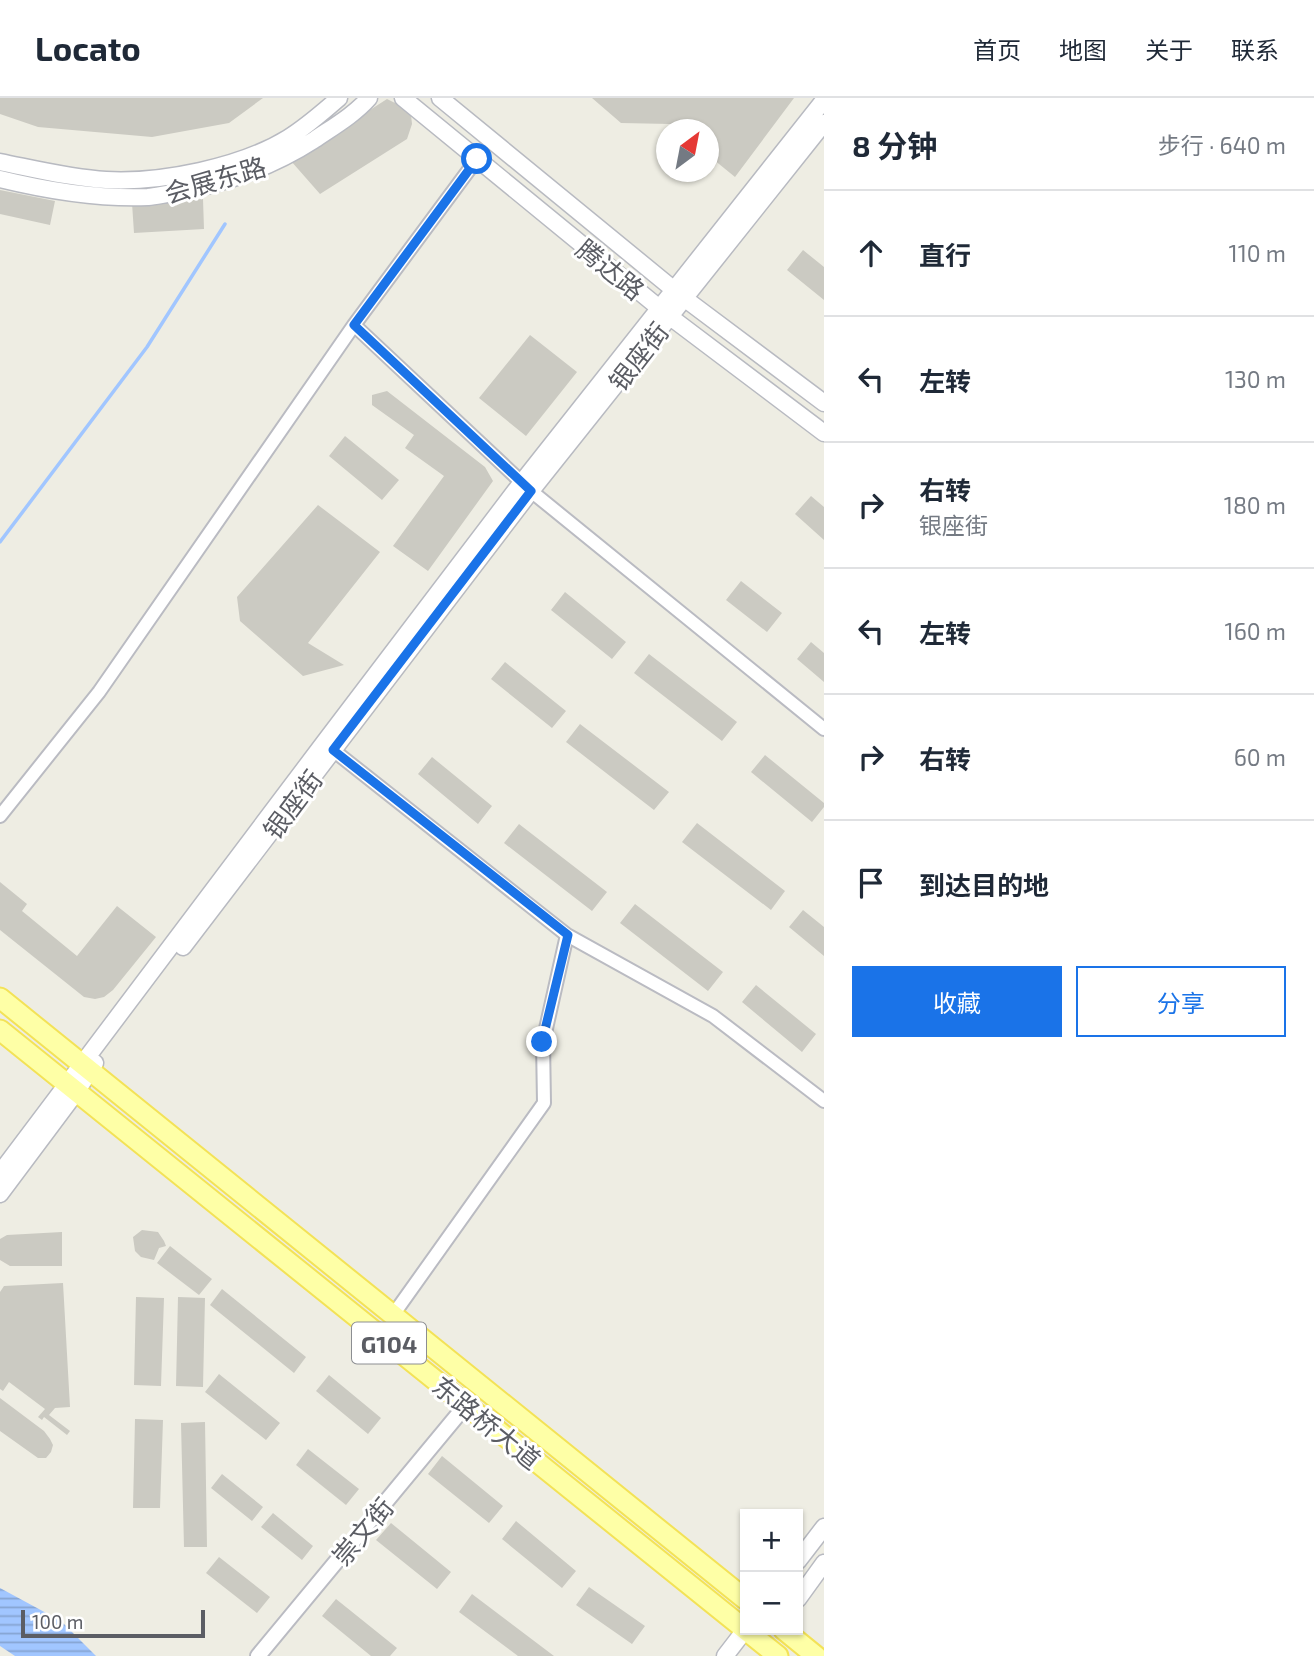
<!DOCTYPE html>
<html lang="zh">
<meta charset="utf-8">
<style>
body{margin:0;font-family:"Exo 2","Noto Sans SC",sans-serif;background:#f6f6f7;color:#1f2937}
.controls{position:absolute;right:21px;bottom:21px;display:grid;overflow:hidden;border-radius:0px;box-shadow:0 2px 5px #0004}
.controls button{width:63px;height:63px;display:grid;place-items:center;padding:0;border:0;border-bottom:2px solid #e0e1e3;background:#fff;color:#1f2937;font:35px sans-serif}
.compass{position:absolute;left:656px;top:21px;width:63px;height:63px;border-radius:50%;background:#fff;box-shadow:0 2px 5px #0004;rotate:32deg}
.scale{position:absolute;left:21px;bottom:18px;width:184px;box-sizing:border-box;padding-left:7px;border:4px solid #5b5d64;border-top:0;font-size:19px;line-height:24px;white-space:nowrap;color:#5b5d64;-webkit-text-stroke:5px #fff;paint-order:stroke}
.stop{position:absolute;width:21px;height:21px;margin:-16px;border:5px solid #1a73e8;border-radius:50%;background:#fff}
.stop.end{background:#1a73e8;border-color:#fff;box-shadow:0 2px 7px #0008}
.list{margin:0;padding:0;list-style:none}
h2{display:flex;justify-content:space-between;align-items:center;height:91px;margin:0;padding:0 28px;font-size:30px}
h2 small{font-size:23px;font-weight:400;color:#747a83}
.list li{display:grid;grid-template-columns:46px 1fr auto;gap:21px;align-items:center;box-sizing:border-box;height:126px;padding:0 28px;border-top:2px solid #e0e1e3}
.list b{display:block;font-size:26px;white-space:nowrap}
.list p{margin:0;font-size:23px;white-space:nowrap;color:#747a83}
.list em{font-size:23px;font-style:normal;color:#747a83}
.actions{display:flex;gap:14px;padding:21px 28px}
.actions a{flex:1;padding:16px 0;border:2px solid #1a73e8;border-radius:0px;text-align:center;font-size:24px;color:#1a73e8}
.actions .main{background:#1a73e8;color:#fff}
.icon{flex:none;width:38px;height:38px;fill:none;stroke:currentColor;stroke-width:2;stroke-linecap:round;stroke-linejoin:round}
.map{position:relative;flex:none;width:824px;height:1558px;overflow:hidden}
header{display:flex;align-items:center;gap:42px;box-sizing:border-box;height:98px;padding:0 35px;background:#fff;border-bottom:2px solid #e0e1e3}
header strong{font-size:33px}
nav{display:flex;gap:38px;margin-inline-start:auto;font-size:24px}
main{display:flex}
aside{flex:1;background:#fff}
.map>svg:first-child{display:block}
.water{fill:url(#water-rules)}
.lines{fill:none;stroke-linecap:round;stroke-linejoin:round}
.stream{stroke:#a1c6ff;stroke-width:3.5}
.building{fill:#cbcac2}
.minor-casing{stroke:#babbc2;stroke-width:16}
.tertiary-casing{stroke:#babbc2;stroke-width:18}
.secondary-casing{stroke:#b8bac1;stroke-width:19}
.primary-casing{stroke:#f3e257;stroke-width:23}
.minor{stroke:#fff;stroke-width:12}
.tertiary{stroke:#fff;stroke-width:14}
.secondary{stroke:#fff;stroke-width:16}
.primary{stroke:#feffa6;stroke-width:19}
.route{stroke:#1a73e8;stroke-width:9}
.labels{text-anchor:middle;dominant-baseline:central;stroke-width:6;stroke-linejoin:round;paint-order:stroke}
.shield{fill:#fff;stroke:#8c8e92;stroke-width:2}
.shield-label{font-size:24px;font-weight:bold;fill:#5b5d64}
.street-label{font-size:26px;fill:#5b5d64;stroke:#fff}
</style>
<header>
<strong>Locato</strong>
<nav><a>首页</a><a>地图</a><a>关于</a><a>联系</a></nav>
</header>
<main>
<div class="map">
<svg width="824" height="1558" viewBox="0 0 824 1558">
<defs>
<pattern id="water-rules" width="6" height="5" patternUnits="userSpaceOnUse" patternTransform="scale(1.75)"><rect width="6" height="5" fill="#a1c6ff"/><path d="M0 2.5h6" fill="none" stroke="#86a4d2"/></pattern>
</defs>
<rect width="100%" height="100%" fill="#eeede3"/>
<!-- water -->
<path class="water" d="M 0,1490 L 61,1523 L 96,1558 L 15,1558 L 0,1548 Z"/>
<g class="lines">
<!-- stream -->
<path class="stream" d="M 0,444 L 147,249 L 225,126"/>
</g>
<!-- building -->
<path class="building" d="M 0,0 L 263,0 L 229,25 L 152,39 L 38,29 L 0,16 Z
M 592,0 L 794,0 L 735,79 L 708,57 L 708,32 L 677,32 L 670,26 L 621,25 Z
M 387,1 L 403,9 L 411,17 L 412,26 L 407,41 L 320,96 L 291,63 Z
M 0,92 L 55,103 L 50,127 L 0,116 Z
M 203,101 L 204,131 L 134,135 L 132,105 Z
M 803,152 L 824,169 L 824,202 L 787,172 Z
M 530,237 L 577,274 L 526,338 L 479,300 Z
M 387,293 L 485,369 L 493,383 L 428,473 L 393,448 L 444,378 L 405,350 L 414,337 L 372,307 L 372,297 Z
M 345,338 L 399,382 L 382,402 L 329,358 Z
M 811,398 L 824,409 L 824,442 L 795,416 Z
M 318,407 L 380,454 L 308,545 L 344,567 L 303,578 L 240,523 L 237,499 Z
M 741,483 L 782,515 L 767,534 L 726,502 Z
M 565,494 L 626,544 L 612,561 L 551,512 Z
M 811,544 L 824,555 L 824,584 L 797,561 Z
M 649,556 L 737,624 L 722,643 L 634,575 Z
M 505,564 L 566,613 L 552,630 L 491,581 Z
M 580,626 L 669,694 L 654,712 L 566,644 Z
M 765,657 L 824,705 L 824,709 L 812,724 L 751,674 Z
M 432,659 L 492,708 L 478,726 L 418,676 Z
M 697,725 L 785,793 L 771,812 L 682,744 Z
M 519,726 L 607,794 L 592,813 L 504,745 Z
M 0,784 L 27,806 L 22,813 L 77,858 L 117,808 L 156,839 L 113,892 L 104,899 L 95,901 L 84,899 L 0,832 Z
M 635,806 L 723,874 L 708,893 L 620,825 Z
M 803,812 L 824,829 L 824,858 L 789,829 Z
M 756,887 L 816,936 L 802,954 L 742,904 Z
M 142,1132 L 158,1134 L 164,1143 L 166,1148 L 159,1150 L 154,1162 L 141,1159 L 135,1153 L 133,1139 Z
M 62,1134 L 62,1168 L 10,1168 L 0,1162 L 0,1141 L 7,1137 Z
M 170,1148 L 212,1181 L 199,1197 L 157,1165 Z
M 63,1185 L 70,1309 L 55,1310 L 49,1317 L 70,1333 L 67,1337 L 44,1319 L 42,1322 L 38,1319 L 45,1311 L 9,1284 L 3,1293 L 0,1291 L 0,1194 L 4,1188 Z
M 222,1191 L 306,1259 L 294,1275 L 210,1207 Z
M 136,1199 L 164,1200 L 161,1288 L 134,1287 Z
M 178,1199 L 205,1200 L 203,1289 L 176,1288 Z
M 219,1276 L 280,1325 L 266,1342 L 205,1294 Z
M 329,1277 L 381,1320 L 368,1336 L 316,1293 Z
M 0,1300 L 44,1333 L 50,1341 L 53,1347 L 51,1354 L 46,1360 L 38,1360 L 0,1333 Z
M 135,1321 L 163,1322 L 160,1410 L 133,1410 Z
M 205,1324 L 207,1449 L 184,1449 L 181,1325 Z
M 308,1351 L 359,1391 L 346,1407 L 296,1367 Z
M 442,1358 L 503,1408 L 489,1425 L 428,1376 Z
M 222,1376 L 263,1409 L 252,1423 L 211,1390 Z
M 273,1415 L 313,1448 L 302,1462 L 261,1429 Z
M 516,1423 L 576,1473 L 562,1490 L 502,1441 Z
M 391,1425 L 451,1474 L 437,1491 L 376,1442 Z
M 219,1459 L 270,1499 L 257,1515 L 206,1475 Z
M 589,1489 L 645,1528 L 632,1546 L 576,1507 Z
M 472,1496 L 554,1558 L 518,1558 L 459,1514 Z
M 336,1501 L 397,1550 L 390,1558 L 371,1558 L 322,1518 Z"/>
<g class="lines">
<!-- minor casing -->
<g class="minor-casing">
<path id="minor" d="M 354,227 L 531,393 L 824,631
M 333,652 L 567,837 L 713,918 L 824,1003
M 0,718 L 99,594 L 354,227 L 477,61
M 393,1217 L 544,1005 L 543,944 L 567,837"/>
</g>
<!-- tertiary casing -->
<g class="tertiary-casing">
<path id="tertiary" d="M 258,1558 L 466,1307"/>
</g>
<!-- secondary casing -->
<g class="secondary-casing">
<path id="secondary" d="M 403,0 L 669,218 L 824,335
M 440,0 L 684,200 L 824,305
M 0,64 C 35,71 71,80 106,82 C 161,85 241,69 288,40 C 306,29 323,14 339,0
M 0,81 C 49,93 98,101 148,99 C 157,98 166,96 175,95 C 224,86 272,69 314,42 C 333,29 354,17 369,0
M 183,849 L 531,393 L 824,25
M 0,1075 L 323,646 L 522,384 L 824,2
M 0,1096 L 77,993 L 95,965
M 798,1463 L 824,1429
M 798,1501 L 824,1465
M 725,1558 L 745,1532"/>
</g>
<!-- primary casing -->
<g class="primary-casing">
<path id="primary" d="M 0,900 L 745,1501
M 0,932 L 778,1558
M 784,1532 L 816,1558"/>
</g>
<!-- minor -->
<use href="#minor" class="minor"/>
<!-- tertiary -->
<use href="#tertiary" class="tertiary"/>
<!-- secondary -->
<use href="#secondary" class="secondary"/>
<!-- primary -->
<use href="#primary" class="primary"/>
</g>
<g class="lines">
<!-- route -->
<path class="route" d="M 477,61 L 354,227 L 531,393 L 333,652 L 568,837 L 542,944"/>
</g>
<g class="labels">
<!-- shield labels -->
<rect class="shield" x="352" y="1224.5" width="74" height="41" rx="5"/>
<g class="shield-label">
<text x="389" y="1245">G104</text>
</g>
<!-- street labels -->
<g class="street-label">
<text transform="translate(215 81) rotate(-16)">会展东路</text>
<text transform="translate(611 171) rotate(39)">腾达路</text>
<text transform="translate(638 258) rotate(-52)">银座街</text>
<text transform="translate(292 706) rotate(-53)">银座街</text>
<text transform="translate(487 1324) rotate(39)">东路桥大道</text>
<text transform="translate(362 1433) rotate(-50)">崇文街</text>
</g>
</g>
</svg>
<div class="controls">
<button>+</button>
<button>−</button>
</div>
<svg class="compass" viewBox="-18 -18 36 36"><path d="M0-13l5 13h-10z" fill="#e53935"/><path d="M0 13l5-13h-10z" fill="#747a83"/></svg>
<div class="scale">100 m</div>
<div class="stop" style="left:477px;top:61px"></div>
<div class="stop end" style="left:542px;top:944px"></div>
</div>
<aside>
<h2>8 分钟<small>步行 · 640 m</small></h2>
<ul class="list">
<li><svg class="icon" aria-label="ahead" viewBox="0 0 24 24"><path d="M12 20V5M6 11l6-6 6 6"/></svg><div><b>直行</b></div><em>110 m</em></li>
<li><svg class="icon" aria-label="left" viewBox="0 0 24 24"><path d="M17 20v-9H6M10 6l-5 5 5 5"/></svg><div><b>左转</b></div><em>130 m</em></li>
<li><svg class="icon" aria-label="right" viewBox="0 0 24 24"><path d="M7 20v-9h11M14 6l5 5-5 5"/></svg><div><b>右转</b><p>银座街</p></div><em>180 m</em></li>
<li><svg class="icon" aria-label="left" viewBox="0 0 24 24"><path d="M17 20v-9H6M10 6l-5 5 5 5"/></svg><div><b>左转</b></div><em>160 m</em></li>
<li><svg class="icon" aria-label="right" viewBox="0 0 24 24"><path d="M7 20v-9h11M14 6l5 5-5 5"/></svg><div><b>右转</b></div><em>60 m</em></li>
<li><svg class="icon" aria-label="arrive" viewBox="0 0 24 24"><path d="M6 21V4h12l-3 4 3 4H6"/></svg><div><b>到达目的地</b></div></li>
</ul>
<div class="actions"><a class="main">收藏</a><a>分享</a></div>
</aside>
</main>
